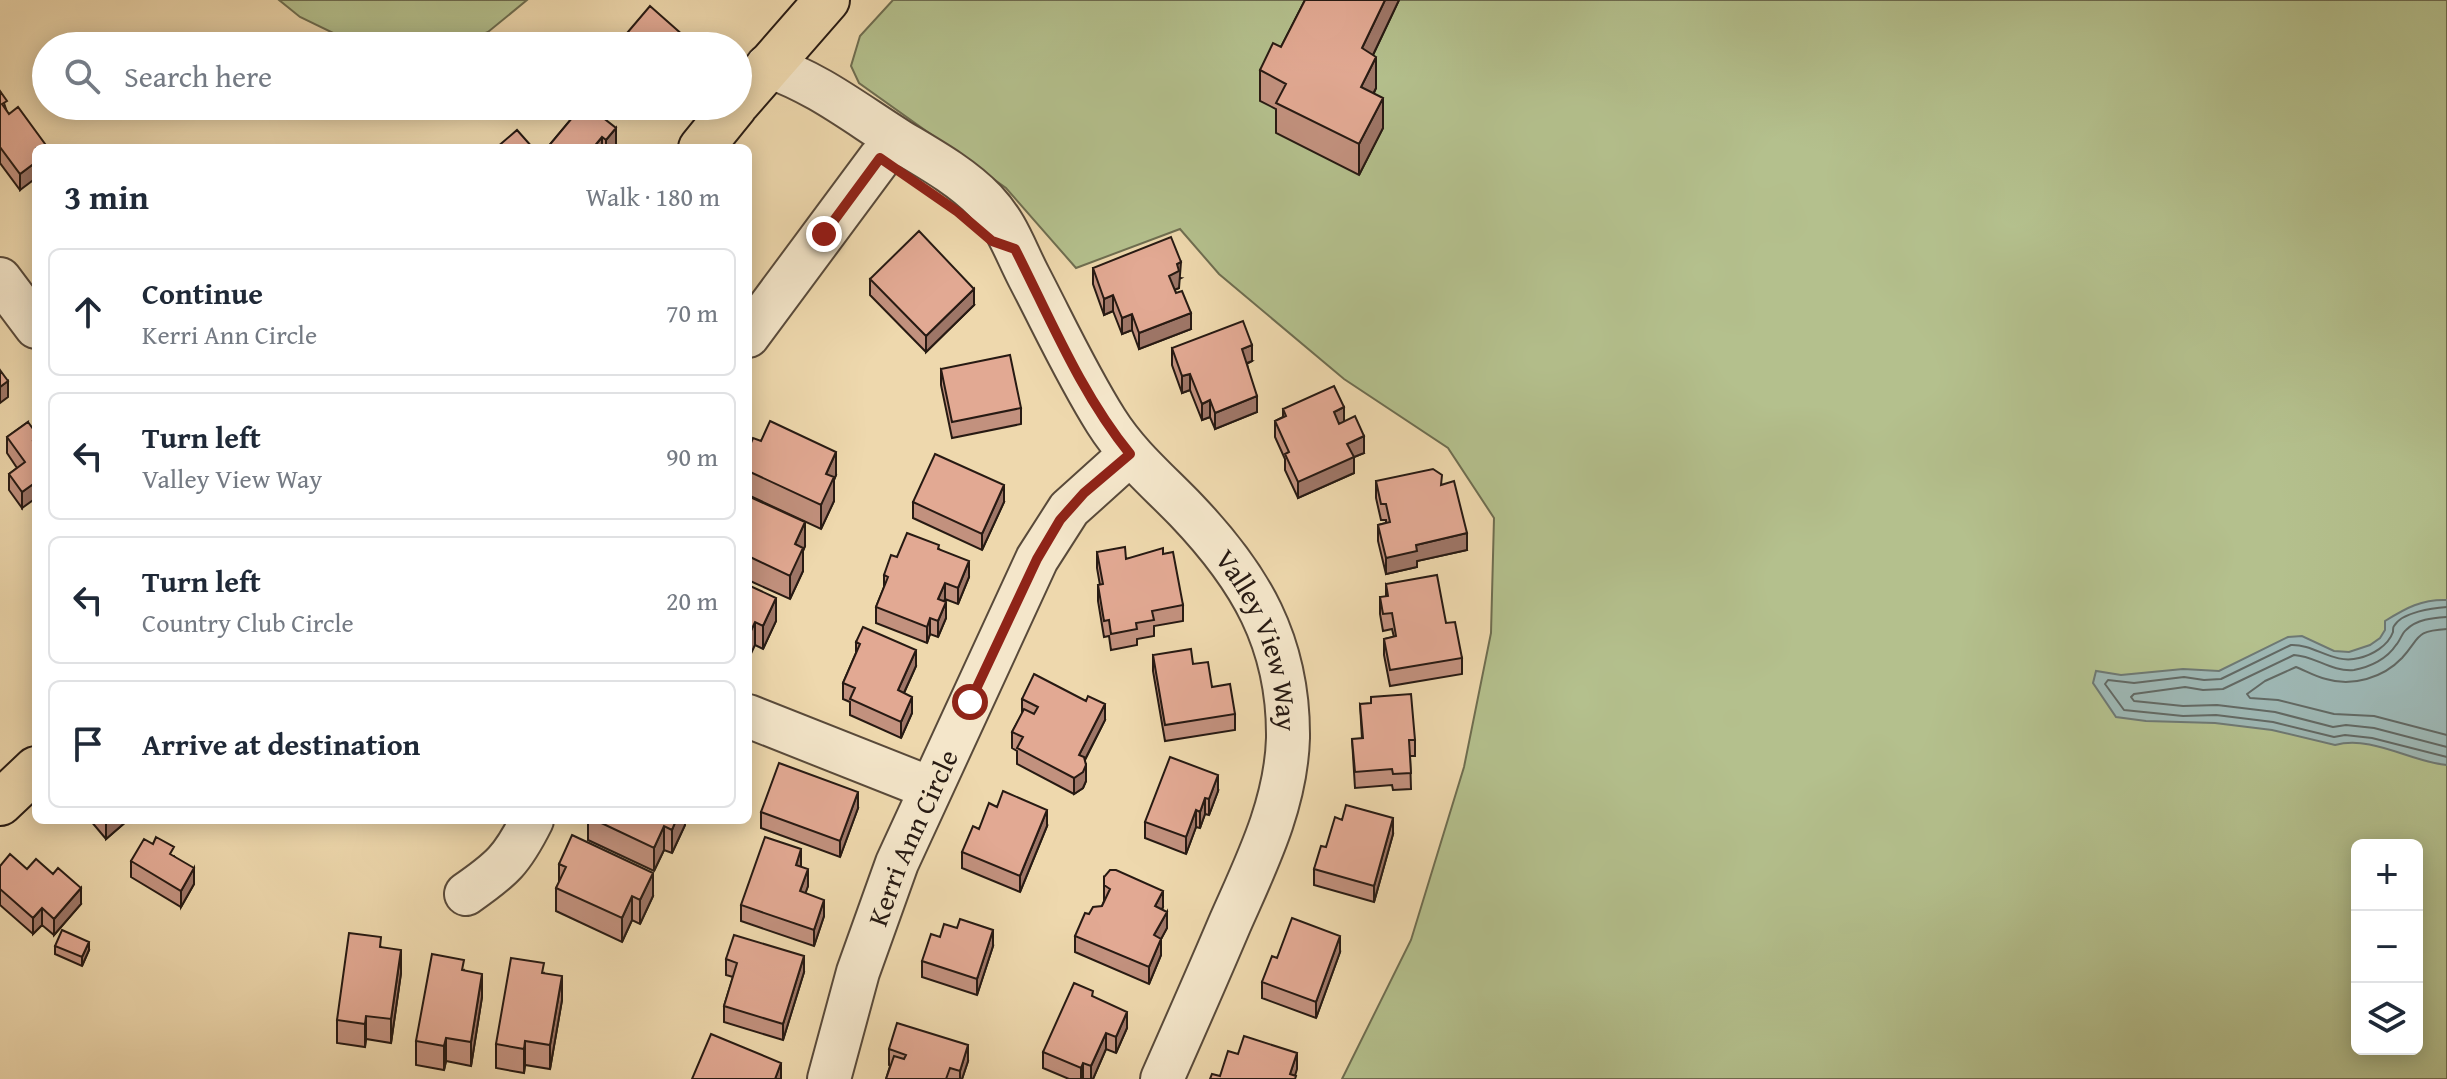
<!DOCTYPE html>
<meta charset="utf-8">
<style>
body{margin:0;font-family:"Gentium Book Plus",serif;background:#f6f6f7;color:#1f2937}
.controls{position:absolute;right:24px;bottom:24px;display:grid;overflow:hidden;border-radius:12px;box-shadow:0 4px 20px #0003}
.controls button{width:72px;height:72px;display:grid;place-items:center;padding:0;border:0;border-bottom:2px solid #e0e1e3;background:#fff;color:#1f2937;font:40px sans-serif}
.stop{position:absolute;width:24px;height:24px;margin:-18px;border:6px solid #8f2418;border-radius:50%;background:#fff}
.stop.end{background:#8f2418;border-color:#fff;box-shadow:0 2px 8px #0008}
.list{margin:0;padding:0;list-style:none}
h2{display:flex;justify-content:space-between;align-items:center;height:104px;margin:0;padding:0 32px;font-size:34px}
h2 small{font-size:26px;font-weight:400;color:#747a83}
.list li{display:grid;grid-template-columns:52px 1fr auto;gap:24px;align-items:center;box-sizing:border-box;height:128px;margin:0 16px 16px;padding:0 16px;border:2px solid #e0e1e3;border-radius:12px}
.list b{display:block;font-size:30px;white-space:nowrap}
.list p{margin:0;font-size:26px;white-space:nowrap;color:#747a83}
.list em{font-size:26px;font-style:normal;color:#747a83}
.icon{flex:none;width:44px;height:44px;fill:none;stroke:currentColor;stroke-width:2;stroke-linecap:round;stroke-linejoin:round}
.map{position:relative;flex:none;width:2447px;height:1079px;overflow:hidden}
.search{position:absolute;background:#fff;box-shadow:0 4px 20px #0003;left:32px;top:32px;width:720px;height:88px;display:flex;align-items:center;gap:20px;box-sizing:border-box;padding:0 28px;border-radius:44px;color:#747a83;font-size:30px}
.panel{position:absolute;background:#fff;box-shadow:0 4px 20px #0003;left:32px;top:144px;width:720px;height:680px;border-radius:12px}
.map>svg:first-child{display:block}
.green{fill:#b4c08d;stroke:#6e6d50;stroke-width:2;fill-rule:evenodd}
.water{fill:#9eb8b5;stroke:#6e7974;stroke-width:2}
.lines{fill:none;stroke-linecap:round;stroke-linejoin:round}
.shore{stroke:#626964;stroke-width:2}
.minor-casing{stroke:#594a3a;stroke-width:46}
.major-casing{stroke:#271a13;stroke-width:48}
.minor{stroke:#f4e6ca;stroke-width:42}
.major{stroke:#eed8ad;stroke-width:44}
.wall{fill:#c2917e;stroke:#271a13;stroke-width:2}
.shaded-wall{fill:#9e7667;stroke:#271a13;stroke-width:2}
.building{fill:#e2a993;stroke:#271a13;stroke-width:2}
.route{stroke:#8f2418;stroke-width:10}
.labels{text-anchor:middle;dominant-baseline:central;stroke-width:6;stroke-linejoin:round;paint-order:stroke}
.street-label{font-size:28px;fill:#271a13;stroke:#f4e6ca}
</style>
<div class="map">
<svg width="2447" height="1079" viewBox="0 0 2447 1079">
<rect width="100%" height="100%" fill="#eed8ad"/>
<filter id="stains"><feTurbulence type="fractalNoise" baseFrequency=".0025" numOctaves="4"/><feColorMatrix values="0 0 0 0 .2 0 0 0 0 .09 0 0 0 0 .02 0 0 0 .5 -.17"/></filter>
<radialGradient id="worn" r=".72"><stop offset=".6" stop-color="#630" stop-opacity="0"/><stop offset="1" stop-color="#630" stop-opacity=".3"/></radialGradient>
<!-- green -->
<path class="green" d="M 279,0 L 527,0 L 488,32 L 452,46 L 360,46 L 300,17 Z
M 893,0 L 2447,0 L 2447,1079 L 1342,1079 L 1411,940 L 1464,767 L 1491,633 L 1494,518 L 1448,448 L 1344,379 L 1219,274 L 1180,229 L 1076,268 L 1006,188 L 859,83 L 851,66 L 860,36 ZM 2357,845 L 2417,845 L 2417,1049 L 2357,1049 Z"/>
<!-- water -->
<path class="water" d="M 2447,600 L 2447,765 C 2411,762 2372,735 2335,745 L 2272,730 L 2215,723 L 2146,721 L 2116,717 L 2093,683 L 2096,671 L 2121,675 L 2183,669 L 2219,671 L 2288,637 L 2302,636 L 2334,651 L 2349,652 L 2370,645 L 2380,638 L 2385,630 L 2385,621 C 2406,608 2422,599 2447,600 Z"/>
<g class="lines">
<!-- shore -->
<path class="shore" d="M 2447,607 C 2433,608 2402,612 2394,626 C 2393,627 2393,630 2393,632 C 2388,646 2372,655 2359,658 C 2333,665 2315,644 2291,645 L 2221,679 L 2204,680 L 2184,677 L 2134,683 L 2108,680 L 2105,684 L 2124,710 L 2183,716 L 2216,715 L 2273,722 L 2334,737 L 2345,735 L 2372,738 L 2447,757
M 2447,617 C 2433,618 2417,619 2406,630 C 2402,633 2400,641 2396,645 C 2387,659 2370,667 2354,670 C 2331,672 2315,656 2294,655 L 2223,689 L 2203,690 L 2185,687 L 2134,694 L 2131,697 L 2134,701 L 2183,706 L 2217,705 L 2275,712 L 2333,727 L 2346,725 L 2374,728 L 2447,747
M 2447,629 C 2414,631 2421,637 2402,658 C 2383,678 2352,687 2326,679 C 2316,677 2306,671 2296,667 L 2265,681 L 2247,694 L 2250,698 L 2278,700 L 2334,714 L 2374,716 L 2447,735"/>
<!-- minor casing -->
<g class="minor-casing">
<g id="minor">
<path id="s1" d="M 767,66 C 816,82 855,113 898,140 C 928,158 961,176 985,201 C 1008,226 1014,248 1029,277 C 1054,325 1077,375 1106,421 C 1128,456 1157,480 1186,510 C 1250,577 1289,642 1288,738 C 1286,805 1256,864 1230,923 C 1208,975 1185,1027 1162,1079"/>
<path d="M 0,279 L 36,327"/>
<path d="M 748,336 L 880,158"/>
<path d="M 748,716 L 930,788"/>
<path d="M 466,894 C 502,869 512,860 532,820"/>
<path id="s2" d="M 829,1079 L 858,972 L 897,863 L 1037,559 L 1069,509 L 1130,454"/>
</g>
</g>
<!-- major casing -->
<g class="major-casing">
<path id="major" d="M 738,102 L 827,0
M 701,148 L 735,106
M 0,803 L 36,769"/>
</g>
<!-- minor -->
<use href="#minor" class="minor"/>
<!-- major -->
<use href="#major" class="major"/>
</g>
<!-- wall -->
<path class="wall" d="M 1305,0 L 1399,0 L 1373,55 L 1376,88 L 1374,93 L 1383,128 L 1359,175 L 1276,133 L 1276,109 L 1260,101 L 1260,70 L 1281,47 Z
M 0,91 L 7,112 L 48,148 L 20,190 L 0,163 Z
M 582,106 L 616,144 L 613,148 L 547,148 Z
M 1093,268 L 1181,278 L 1179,279 L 1179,288 L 1174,290 L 1191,329 L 1139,349 L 1132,330 L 1122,334 L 1113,311 L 1104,315 L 1093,284 Z
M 870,279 L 974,305 L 926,352 L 870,295 Z
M 1172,348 L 1252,361 L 1247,364 L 1257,412 L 1215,429 L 1210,417 L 1202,420 L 1190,390 L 1182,393 L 1172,365 Z
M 941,369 L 1021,408 L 1021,424 L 952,438 L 941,385 Z
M 1283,409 L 1344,422 L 1364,453 L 1354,457 L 1354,473 L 1298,498 L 1285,470 L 1285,459 L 1275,437 L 1275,421 L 1283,417 Z
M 28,422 L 22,508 L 9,490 L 9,474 L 17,468 L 7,453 L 7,437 Z
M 748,450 L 836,475 L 834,480 L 834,501 L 821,529 L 748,495 Z
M 1376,481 L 1441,485 L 1467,550 L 1417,561 L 1417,567 L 1386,574 L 1378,541 L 1378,525 L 1386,523 L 1386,520 L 1381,520 L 1376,498 Z
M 748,496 L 805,546 L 803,551 L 803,571 L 790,599 L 748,580 Z
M 913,502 L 1004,502 L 982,550 L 913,518 Z
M 939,549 L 969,577 L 958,604 L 945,599 L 946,618 L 938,637 L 930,634 L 927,643 L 876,623 L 876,607 L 884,587 L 884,575 L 897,557 Z
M 1097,552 L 1126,559 L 1163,554 L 1183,605 L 1183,621 L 1154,626 L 1154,636 L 1137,639 L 1137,645 L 1111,650 L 1109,636 L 1104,637 L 1098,601 L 1098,585 L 1100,585 L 1097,568 Z
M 1386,584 L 1446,623 L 1462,658 L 1462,674 L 1390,686 L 1384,655 L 1384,639 L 1394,637 L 1392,629 L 1383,631 L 1380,614 L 1380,597 L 1386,597 Z
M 748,585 L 776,621 L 763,649 L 755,645 Z
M 856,642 L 916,666 L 904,693 L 912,713 L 901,738 L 850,715 L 850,702 L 843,699 L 843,683 L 856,653 Z
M 1153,655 L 1193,664 L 1235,714 L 1235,730 L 1165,741 L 1153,671 Z
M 1022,699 L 1105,720 L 1085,760 L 1086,781 L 1083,788 L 1074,794 L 1017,764 L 1017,751 L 1012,748 L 1012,732 L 1022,714 Z
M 1360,704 L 1415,740 L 1415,756 L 1410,756 L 1411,789 L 1393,790 L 1392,785 L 1355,788 L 1352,739 L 1362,739 Z
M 1218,791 L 1209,815 L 1205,814 L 1200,828 L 1196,827 L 1186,854 L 1145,838 L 1145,822 Z
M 858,808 L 840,857 L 761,828 L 761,812 Z
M 90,820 L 128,820 L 106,839 Z
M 588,820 L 685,820 L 685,825 L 672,853 L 664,850 L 654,871 L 588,840 Z
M 1047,826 L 1020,892 L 962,868 L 962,852 Z
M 1393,834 L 1374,902 L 1314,885 L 1314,869 L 1326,847 Z
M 174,856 L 194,884 L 181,907 L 131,877 L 131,861 Z
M 559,864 L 653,896 L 640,924 L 632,920 L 622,942 L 556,911 L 556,888 L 559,883 Z
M 801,865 L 801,867 L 808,886 L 805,893 L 824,916 L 814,946 L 741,921 L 741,905 Z
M 0,866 L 27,869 L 81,904 L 54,935 L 42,925 L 33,934 L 0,905 Z
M 1104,877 L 1163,907 L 1162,910 L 1167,928 L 1161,939 L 1161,955 L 1149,984 L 1075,952 L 1075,936 L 1102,906 L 1104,901 Z
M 55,946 L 89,950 L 82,966 L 55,954 Z
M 993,946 L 977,995 L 922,977 L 922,961 Z
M 381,947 L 401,973 L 391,1043 L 366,1039 L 365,1047 L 337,1043 L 337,1020 Z
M 1340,952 L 1316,1018 L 1262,998 L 1262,982 L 1277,958 Z
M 726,959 L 804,972 L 783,1040 L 724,1022 L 724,1006 L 733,977 L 726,975 Z
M 464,970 L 482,997 L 471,1066 L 446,1061 L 444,1070 L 416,1065 L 416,1041 Z
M 544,973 L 562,1000 L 550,1069 L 525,1065 L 524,1073 L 496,1068 L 496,1044 Z
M 1093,997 L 1127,1028 L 1116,1053 L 1106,1049 L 1093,1079 L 1069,1079 L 1043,1068 L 1043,1052 Z
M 889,1049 L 968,1061 L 962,1079 L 886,1079 L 890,1066 L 889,1065 Z"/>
<!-- shaded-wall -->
<path class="shaded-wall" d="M 1385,0 L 1399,0 L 1362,78 L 1362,48 Z
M 1376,57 L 1376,88 L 1361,118 L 1361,87 Z
M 1383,98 L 1383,128 L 1359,175 L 1359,144 Z
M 616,128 L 616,144 L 613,148 L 606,148 L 606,140 Z
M 602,137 L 602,148 L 593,148 Z
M 36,162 L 36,178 L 20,190 L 20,174 Z
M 1181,262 L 1179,288 L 1169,292 L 1169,276 L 1177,264 Z
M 974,289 L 974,305 L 926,352 L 926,336 Z
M 1113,295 L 1113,311 L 1104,315 L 1104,299 Z
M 1191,313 L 1191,329 L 1139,349 L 1139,333 Z
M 1132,314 L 1132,330 L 1122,334 L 1122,318 Z
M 1252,345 L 1252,361 L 1242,365 L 1242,349 Z
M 1190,374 L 1190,390 L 1182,393 L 1182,376 Z
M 8,381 L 8,397 L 0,403 L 0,387 Z
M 1257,396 L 1257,412 L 1215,429 L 1215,413 Z
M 1210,400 L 1210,417 L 1202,420 L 1202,404 Z
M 1344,407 L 1344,423 L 1334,428 L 1334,412 Z
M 1364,436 L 1364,453 L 1354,457 L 1354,473 L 1298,498 L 1298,482 L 1347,444 Z
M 836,452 L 836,475 L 834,480 L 834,501 L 821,529 L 821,505 L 826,474 Z
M 36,482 L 36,498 L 22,508 L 22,492 Z
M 1004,485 L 1004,502 L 982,550 L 982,534 Z
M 805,522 L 805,546 L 803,551 L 803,571 L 790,599 L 790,576 L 795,544 Z
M 1467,533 L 1467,550 L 1417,561 L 1417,567 L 1386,574 L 1386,558 L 1416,545 Z
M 969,561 L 969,577 L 958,604 L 958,588 Z
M 945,583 L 945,599 L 938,615 L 938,599 Z
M 776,598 L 776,621 L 763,649 L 763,626 Z
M 946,602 L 946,618 L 938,637 L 938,621 Z
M 930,618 L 930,634 L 927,643 L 927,627 Z
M 755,622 L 755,645 L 748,660 L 748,637 Z
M 916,650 L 916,666 L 898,706 L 898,690 Z
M 912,697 L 912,713 L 901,738 L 901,722 Z
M 1105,704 L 1105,720 L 1079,771 L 1079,755 Z
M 1086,765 L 1086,781 L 1083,788 L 1074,794 L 1074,778 Z
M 1218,775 L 1218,791 L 1209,815 L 1209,799 Z
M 858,792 L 858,808 L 840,857 L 840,841 Z
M 1205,798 L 1205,814 L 1200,828 L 1200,812 Z
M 1047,810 L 1047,826 L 1020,892 L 1020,876 Z
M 1196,810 L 1196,827 L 1186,854 L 1186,837 Z
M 1393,818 L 1393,834 L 1374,902 L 1374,886 Z
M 109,820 L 128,820 L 106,839 L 106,823 Z
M 676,820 L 685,820 L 685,825 L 672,853 L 672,830 Z
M 664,826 L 664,850 L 654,871 L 654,848 Z
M 801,849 L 801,865 L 796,881 L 796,865 Z
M 194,868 L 194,884 L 181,907 L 181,891 Z
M 808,869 L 808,886 L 800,908 L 800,891 Z
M 653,873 L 653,896 L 640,924 L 640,900 Z
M 81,888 L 81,904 L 54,935 L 54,919 Z
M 1163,891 L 1163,907 L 1155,922 L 1155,906 Z
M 632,896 L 632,920 L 622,942 L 622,918 Z
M 824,900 L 824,916 L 814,946 L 814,930 Z
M 42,908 L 42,925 L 33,934 L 33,918 Z
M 1167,912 L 1167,928 L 1154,952 L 1154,935 Z
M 993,930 L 993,946 L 977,995 L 977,979 Z
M 1340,936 L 1340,952 L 1316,1018 L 1316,1002 Z
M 1161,939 L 1161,955 L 1149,984 L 1149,967 Z
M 89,942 L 89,950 L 82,966 L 82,957 Z
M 401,950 L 401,973 L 391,1043 L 391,1019 Z
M 804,956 L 804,972 L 783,1040 L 783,1024 Z
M 482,974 L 482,997 L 471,1066 L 471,1042 Z
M 562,976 L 562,1000 L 550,1069 L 550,1045 Z
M 1127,1012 L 1127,1028 L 1116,1053 L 1116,1037 Z
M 366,1016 L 366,1039 L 365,1047 L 365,1024 Z
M 1106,1033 L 1106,1049 L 1093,1079 L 1091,1079 L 1091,1066 Z
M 446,1038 L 446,1061 L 444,1070 L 444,1046 Z
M 525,1041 L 525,1065 L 524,1073 L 524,1049 Z
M 968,1045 L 968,1061 L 962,1079 L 960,1079 L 960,1071 Z
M 1297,1053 L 1297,1069 L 1294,1079 L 1290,1074 Z
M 781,1063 L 781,1079 L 775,1079 Z
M 1083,1063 L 1083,1079 L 1081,1079 L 1081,1068 Z"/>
<!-- building -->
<path class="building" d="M 1305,0 L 1385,0 L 1362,48 L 1376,57 L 1361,87 L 1383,98 L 1359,144 L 1276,103 L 1286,84 L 1260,70 L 1273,43 L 1281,47 Z
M 650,6 L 693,44 L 692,46 L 616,46 Z
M 0,91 L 7,101 L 2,104 L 9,114 L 18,107 L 48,148 L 36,148 L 36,162 L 20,174 L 0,147 Z
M 582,106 L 588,106 L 616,128 L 606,140 L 602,137 L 593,148 L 547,148 Z
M 517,130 L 533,148 L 496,148 Z
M 919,231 L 974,289 L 926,336 L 870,279 Z
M 1171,237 L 1181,262 L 1177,264 L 1179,271 L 1169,276 L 1176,293 L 1182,291 L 1191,313 L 1139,333 L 1132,314 L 1122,318 L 1113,295 L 1104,299 L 1093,268 Z
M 1243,321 L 1252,345 L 1242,349 L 1257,396 L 1215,413 L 1210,400 L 1202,404 L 1190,374 L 1182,376 L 1172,348 Z
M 1010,355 L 1021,408 L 952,422 L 941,369 Z
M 0,370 L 8,381 L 0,387 Z
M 1334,386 L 1344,407 L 1334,412 L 1339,424 L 1355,416 L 1364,436 L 1347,444 L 1354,457 L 1298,482 L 1285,454 L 1289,452 L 1275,421 L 1286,416 L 1283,409 Z
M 770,421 L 836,452 L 826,474 L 834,477 L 821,505 L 748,471 L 748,450 L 753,438 L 761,441 Z
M 28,422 L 36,433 L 36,439 L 33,441 L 36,445 L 36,482 L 22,492 L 9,474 L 25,462 L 7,437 Z
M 935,454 L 1004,485 L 982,534 L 913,502 Z
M 1433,469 L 1442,475 L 1441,485 L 1454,481 L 1467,533 L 1416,545 L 1417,551 L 1386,558 L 1378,525 L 1390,522 L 1386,504 L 1381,504 L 1376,481 Z
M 748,496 L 805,522 L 795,544 L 803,548 L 790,576 L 748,556 Z
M 907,533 L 939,545 L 938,549 L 969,561 L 958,588 L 945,583 L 938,599 L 946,602 L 938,621 L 930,618 L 927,627 L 876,607 L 888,577 L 884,575 L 891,555 L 897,557 Z
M 1125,547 L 1126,559 L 1163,548 L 1163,554 L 1173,552 L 1183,605 L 1152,611 L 1154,620 L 1136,623 L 1137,629 L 1111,634 L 1109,620 L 1104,621 L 1098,585 L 1103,584 L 1097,552 Z
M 1437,575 L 1446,623 L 1455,622 L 1462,658 L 1390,670 L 1384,639 L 1396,636 L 1392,613 L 1383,614 L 1380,597 L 1388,596 L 1386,584 Z
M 748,585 L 776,598 L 763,626 L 755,622 L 748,637 Z
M 863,627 L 916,650 L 898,690 L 912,697 L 901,722 L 850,699 L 855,688 L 843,683 L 860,644 L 856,642 Z
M 1191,649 L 1193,664 L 1208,662 L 1212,687 L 1230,684 L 1235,714 L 1165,725 L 1153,655 Z
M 1034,674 L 1086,701 L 1088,696 L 1105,704 L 1079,755 L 1084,757 L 1086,765 L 1083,772 L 1074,778 L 1017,748 L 1023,737 L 1012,732 L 1024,709 L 1034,714 L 1038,707 L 1022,699 Z
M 1411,694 L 1415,740 L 1409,740 L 1411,773 L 1393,774 L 1392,769 L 1355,772 L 1352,739 L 1363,738 L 1360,704 L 1371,703 L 1371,697 Z
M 1170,757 L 1218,775 L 1209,799 L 1205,798 L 1200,812 L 1196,810 L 1186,837 L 1145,822 Z
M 779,763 L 858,792 L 840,841 L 761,812 Z
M 1003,791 L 1047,810 L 1020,876 L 962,852 L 973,826 L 979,829 L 989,803 L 997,807 Z
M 1346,805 L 1393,818 L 1374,886 L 1314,869 L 1321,846 L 1326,847 L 1335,817 L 1342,820 Z
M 595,820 L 676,820 L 672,830 L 664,826 L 654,848 Z
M 572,835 L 653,873 L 640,900 L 632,896 L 622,918 L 556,888 L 566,867 L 559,864 Z
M 156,837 L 174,847 L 170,854 L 194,868 L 181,891 L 131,861 L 144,839 L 153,844 Z
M 765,837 L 801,849 L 796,865 L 808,869 L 800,891 L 824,900 L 814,930 L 741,905 Z
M 10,854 L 27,869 L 36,859 L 53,874 L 58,868 L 81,888 L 54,919 L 42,908 L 33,918 L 0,889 L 0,866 Z
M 1110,870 L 1116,870 L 1163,891 L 1155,906 L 1167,912 L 1154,935 L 1161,939 L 1149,967 L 1075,936 L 1085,913 L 1089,914 L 1093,907 L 1102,906 L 1110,889 L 1104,885 L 1104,877 Z
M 1292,918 L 1340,936 L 1316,1002 L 1262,982 L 1272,956 L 1277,958 Z
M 960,919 L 993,930 L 977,979 L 922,961 L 931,934 L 940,937 L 944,924 L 957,928 Z
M 62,930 L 89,942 L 82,957 L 55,946 Z
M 349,933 L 381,937 L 380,947 L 401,950 L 391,1019 L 366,1016 L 365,1024 L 337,1020 Z
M 734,935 L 804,956 L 783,1024 L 724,1006 L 737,963 L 726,959 Z
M 432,954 L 464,960 L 462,970 L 482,974 L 471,1042 L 446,1038 L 444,1046 L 416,1041 Z
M 511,958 L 544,963 L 542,973 L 562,976 L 550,1045 L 525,1041 L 524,1049 L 496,1044 Z
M 1074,983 L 1093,991 L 1092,996 L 1127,1012 L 1116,1037 L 1106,1033 L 1091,1066 L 1083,1063 L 1081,1068 L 1043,1052 Z
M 897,1023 L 968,1045 L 960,1071 L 950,1068 L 946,1079 L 886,1079 L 894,1056 L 904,1059 L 906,1055 L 889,1049 Z
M 711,1034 L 781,1063 L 775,1079 L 692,1079 Z
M 1244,1036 L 1297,1053 L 1290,1074 L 1296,1076 L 1295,1079 L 1210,1079 L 1212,1074 L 1220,1076 L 1228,1051 L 1238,1054 Z"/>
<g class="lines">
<!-- route -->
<path class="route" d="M 824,234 L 880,158 L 958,212 L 992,241 L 1015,249 C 1050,318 1081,394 1130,454 L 1084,493 L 1060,520 L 1037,559 L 970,702"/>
</g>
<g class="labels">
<!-- street labels -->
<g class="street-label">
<text stroke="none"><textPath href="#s1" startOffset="782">Valley View Way</textPath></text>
<text stroke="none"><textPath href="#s2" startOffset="256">Kerri Ann Circle</textPath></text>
</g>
</g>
<rect width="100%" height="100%" filter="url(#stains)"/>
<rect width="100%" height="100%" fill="url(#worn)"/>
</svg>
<div class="controls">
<button>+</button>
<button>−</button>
<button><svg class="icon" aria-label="layers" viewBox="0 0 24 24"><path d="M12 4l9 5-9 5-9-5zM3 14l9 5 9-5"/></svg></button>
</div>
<div class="stop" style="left:970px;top:702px"></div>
<div class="stop end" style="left:824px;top:234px"></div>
<div class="search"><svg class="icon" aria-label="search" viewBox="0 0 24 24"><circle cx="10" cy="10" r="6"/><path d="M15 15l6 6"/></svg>Search here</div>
<section class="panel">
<h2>3 min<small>Walk · 180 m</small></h2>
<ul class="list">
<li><svg class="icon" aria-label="ahead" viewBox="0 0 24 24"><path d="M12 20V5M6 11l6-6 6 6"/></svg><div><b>Continue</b><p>Kerri Ann Circle</p></div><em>70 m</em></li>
<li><svg class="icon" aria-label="left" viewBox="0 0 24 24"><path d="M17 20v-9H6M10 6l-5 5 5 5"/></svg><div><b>Turn left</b><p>Valley View Way</p></div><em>90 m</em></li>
<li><svg class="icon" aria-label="left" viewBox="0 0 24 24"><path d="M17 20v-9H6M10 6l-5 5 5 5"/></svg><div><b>Turn left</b><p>Country Club Circle</p></div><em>20 m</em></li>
<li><svg class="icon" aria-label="arrive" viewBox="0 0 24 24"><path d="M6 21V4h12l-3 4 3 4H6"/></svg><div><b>Arrive at destination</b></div></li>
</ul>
</section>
</div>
